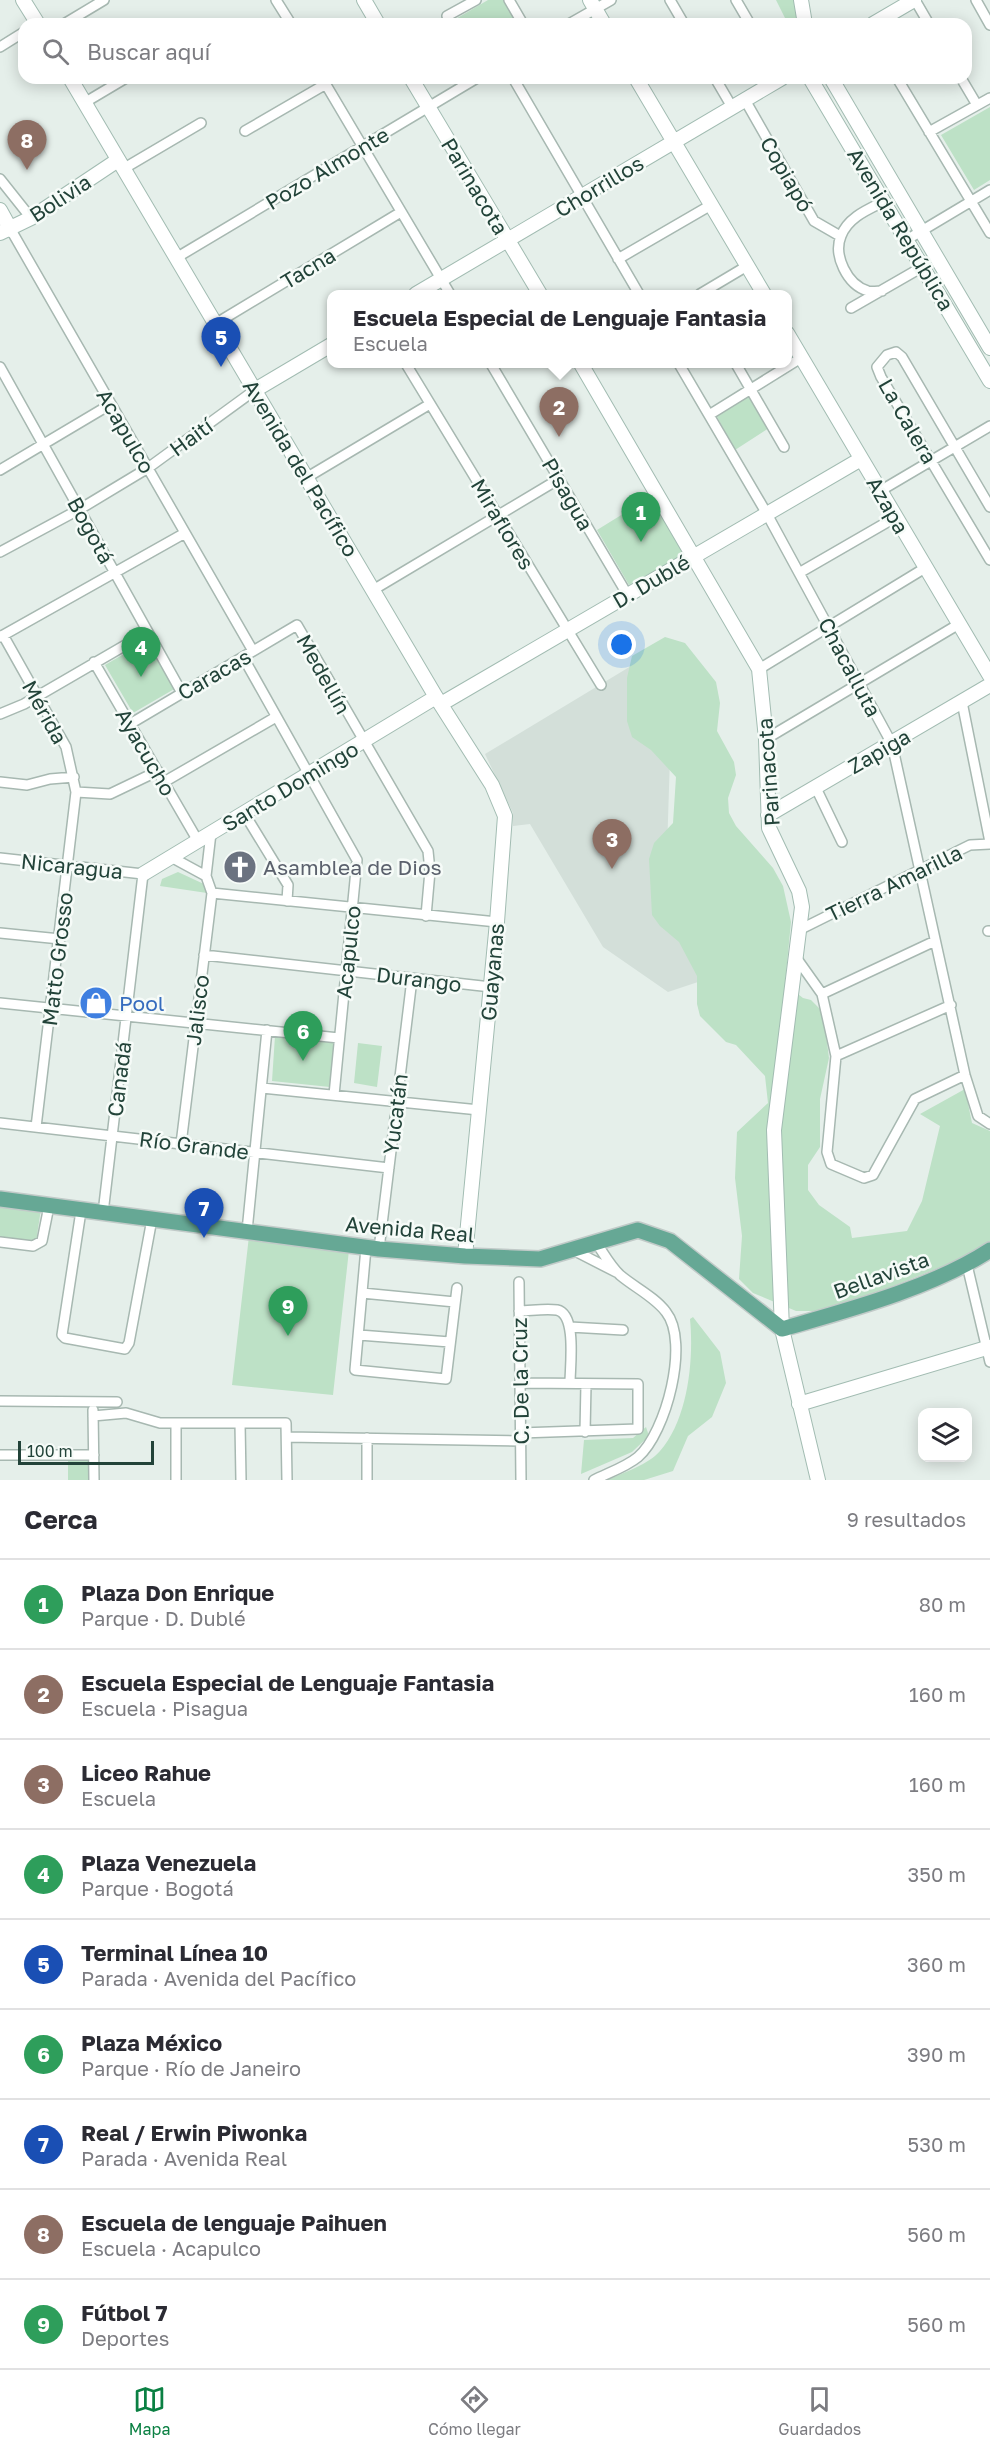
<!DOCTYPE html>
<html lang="es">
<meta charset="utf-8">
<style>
body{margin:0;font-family:"Golos Text",sans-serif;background:#f2f2f3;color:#2b2b33}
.controls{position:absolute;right:18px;bottom:18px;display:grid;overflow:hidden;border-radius:12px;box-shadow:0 3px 15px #0003}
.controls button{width:54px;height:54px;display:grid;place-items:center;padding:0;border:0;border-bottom:2px solid #e1e1e2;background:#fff;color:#2b2b33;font:30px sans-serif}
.scale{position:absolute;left:18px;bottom:15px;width:136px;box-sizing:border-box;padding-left:6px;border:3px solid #224339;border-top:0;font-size:16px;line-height:21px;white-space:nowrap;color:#224339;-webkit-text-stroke:4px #f6fbf8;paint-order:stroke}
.you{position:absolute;left:622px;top:645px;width:21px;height:21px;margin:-15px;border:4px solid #fff;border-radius:50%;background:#1a73e8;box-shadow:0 0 0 9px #1a73e833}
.badge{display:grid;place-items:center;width:39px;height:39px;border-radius:50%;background:#0b8043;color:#fff;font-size:20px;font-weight:700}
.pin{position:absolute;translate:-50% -50px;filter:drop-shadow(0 2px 3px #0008)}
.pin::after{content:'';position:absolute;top:32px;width:21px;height:18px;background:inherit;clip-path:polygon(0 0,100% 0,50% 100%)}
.popup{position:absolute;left:327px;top:290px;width:465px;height:78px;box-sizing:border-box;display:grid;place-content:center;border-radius:12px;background:#fff;filter:drop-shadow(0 2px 4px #0005);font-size:20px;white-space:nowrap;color:#7c7c81}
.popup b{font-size:22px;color:#2b2b33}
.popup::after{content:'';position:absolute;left:50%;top:100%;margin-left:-12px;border:12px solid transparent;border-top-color:#fff}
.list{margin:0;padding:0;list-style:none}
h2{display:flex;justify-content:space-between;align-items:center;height:78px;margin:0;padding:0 24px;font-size:26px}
h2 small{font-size:20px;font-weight:400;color:#7c7c81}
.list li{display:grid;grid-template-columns:39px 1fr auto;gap:18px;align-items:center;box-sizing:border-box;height:90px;padding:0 24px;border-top:2px solid #e1e1e2}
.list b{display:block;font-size:22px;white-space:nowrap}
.list p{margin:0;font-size:20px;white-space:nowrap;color:#7c7c81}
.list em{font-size:20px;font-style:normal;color:#7c7c81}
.icon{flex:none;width:33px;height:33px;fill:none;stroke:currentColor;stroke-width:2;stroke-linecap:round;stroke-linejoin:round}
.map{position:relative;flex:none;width:990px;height:1480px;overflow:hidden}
.search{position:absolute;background:#fff;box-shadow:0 3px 15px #0003;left:18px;right:18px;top:18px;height:66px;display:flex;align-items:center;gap:15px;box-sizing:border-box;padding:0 21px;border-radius:18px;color:#7c7c81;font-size:22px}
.sheet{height:888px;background:#fff}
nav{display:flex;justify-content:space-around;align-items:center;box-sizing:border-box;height:84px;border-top:2px solid #e1e1e2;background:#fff;font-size:16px;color:#7c7c81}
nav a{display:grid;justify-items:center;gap:3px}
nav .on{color:#0b8043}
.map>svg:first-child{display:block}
.built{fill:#d3dfd9}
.green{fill:#bde1c6}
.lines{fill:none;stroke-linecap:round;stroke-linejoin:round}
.street-casing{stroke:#a7b8b1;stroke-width:12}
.secondary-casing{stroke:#a2bcb2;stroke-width:16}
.primary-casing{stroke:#c1cac8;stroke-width:18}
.street{stroke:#fff;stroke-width:9}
.secondary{stroke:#fff;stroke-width:14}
.primary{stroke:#66a895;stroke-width:15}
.labels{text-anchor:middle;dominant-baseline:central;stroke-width:5;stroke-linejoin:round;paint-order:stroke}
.street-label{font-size:21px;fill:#224339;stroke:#f6fbf8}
.worship-label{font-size:21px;fill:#5b616d;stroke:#f6fbf8;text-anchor:start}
.shop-label{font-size:21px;fill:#366cbe;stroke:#f6fbf8;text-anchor:start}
</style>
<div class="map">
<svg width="990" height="1480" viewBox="0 0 990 1480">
<rect width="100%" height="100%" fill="#e5efea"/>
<!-- built -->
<path class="built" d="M 636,663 L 670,757 L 665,913 L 707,979 L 668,992 L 603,947 L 530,824 L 513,826 L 513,813 L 485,754 Z"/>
<!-- green -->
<path class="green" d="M 488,0 L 503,0 L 517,24 L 455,24 L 454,20 Z
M 776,0 L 794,0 L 799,24 L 788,24 Z
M 990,107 L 990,180 L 974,190 L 941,135 Z
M 750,394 L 769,428 L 735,450 L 716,415 Z
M 652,496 L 686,553 L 629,585 L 597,530 Z
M 665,637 L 685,643 L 716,682 L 720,703 L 717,731 L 734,762 L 736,775 L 728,798 L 729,813 L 736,826 L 773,868 L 783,886 L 791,922 L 785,984 L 803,998 L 811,1000 L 823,1012 L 829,1058 L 820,1099 L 820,1147 L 808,1165 L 808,1190 L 819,1205 L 850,1227 L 852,1238 L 907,1231 L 922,1201 L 940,1126 L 920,1114 L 965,1089 L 972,1123 L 990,1131 L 990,1244 L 966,1257 L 831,1311 L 796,1311 L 753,1293 L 739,1279 L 742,1236 L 735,1178 L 737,1132 L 768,1103 L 765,1076 L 736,1045 L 726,1042 L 700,1016 L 697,1004 L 697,976 L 679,942 L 660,926 L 652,915 L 649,859 L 654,843 L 673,823 L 676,777 L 651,750 L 632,737 L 627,721 L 627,678 L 632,656 Z
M 148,640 L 176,688 L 133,713 L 105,665 Z
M 178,872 L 206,885 L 207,893 L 160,886 L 162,879 Z
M 275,1036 L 334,1041 L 330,1087 L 272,1081 Z
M 358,1043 L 382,1046 L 377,1087 L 354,1083 Z
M 0,1205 L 41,1209 L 36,1242 L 0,1239 Z
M 249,1236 L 349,1250 L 333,1395 L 232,1385 Z
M 693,1317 L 720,1352 L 726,1383 L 712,1417 L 688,1436 L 673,1471 L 644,1480 L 608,1480 C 624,1472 648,1465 660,1451 C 688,1419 694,1360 690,1319 Z
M 646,1427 L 649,1436 L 632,1452 L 581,1474 L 584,1440 L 633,1438 Z
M 68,1458 L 90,1458 L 90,1480 L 68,1480 Z"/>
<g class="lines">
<!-- street casing -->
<g class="street-casing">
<path id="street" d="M 276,0 L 291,24
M 509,0 L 523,24
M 670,0 L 684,24
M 736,0 L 750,24
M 915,0 L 929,24
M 976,0 L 990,25
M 447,16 L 476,0
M 64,24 L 104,0
M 569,24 L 611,0
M 0,47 L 24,32
M 322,78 L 450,294
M 513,78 L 639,294
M 715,78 L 732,107
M 897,78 L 990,233
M 961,78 L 977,105
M 745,100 L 814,221 L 840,236
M 84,103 L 126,78
M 245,131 L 326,84
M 929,132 L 990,98
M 123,169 L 201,123
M 0,179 L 31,218
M 11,230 L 253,651
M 908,239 L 990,190
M 176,258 L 477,78
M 618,259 L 711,205
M 882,291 C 878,291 872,292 868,291 C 847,285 833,255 841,236 C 848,217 869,209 885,201
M 700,294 L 747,266
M 851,308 L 924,266
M 215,324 L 401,212
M 406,364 L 601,685
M 491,364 L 627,594
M 679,364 L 767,514 L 892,744 L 965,1075 L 978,1116 L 990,1124
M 736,364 L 784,447
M 0,367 L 182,693
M 709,415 L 801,358
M 0,470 L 111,404
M 306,478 L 430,404
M 880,491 L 990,426
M 990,507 L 902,357 L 896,352 L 887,355 L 877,367 L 881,377 L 990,560
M 0,552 L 80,509 L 148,468 L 255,390
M 799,573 L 896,517
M 373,590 L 559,479
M 3,635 L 66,747 L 76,792 L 36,1127
M 0,637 L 185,533
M 243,657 L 357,860 L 334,1095
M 94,662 L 198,841
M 759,669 L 925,568
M 962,702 L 990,842
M 0,714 L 24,704 L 148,632
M 130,724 L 297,625 L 428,851 L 430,871 L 426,916
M 766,739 L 959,624
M 0,782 L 27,785 L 50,779 L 74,777
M 164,782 L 276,717
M 816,788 L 842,842
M 76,792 L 110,794 L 158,771
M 244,813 L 288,885 L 287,901
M 171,857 L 206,876 L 212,893 L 181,1144
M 0,858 L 143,874 L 103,1213
M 206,876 L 211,833
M 212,893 L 497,922
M 799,930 L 970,845 L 990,844
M 988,931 L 990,931
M 0,933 L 60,939
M 204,955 L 491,987
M 795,956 L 822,994 L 836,1056 L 827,1152 L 831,1164 L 864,1178 L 873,1175 L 915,1099 L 965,1075
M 822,994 L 935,941
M 0,1003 L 339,1038
M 836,1056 L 951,1005
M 262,1088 L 479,1110
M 0,1123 L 389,1168
M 81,1211 L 62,1335 L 65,1338 L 125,1349 L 129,1343 L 152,1219
M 247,1231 L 267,1030
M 0,1242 L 33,1246 L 42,1241 L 49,1206
M 366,1248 L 355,1370 L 446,1379 L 457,1288
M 379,1249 L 412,979
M 573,1250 L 616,1272
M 967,1265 L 990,1362
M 519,1282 L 521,1480
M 362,1293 L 455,1302
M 519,1311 C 530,1311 545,1308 557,1310 C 577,1314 570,1366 570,1383
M 570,1327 L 623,1330
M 359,1335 L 450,1342
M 520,1383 L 638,1384 L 638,1429 L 520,1433
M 0,1401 L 117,1402
M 93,1410 L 94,1480
M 93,1416 L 126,1413 L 160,1423 L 286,1423 L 287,1480
M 176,1423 L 176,1480
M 240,1423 L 241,1480
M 585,1432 L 586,1384
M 287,1437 L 520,1441
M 0,1455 L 94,1455
M 367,1480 L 367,1438
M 594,1480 C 608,1473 626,1467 638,1457 C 666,1433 690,1342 666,1312 C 655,1297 634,1287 620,1275 C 610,1266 603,1252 595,1241"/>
</g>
<!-- secondary casing -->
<g class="secondary-casing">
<path id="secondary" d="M 23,0 L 38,24
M 364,0 L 378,24
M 590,0 L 604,24
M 801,0 L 805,24
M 873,24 L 914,0
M 70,78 L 436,697 L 492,785 L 505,816 L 497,922 L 465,1256
M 411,78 L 540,294
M 636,78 L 764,294
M 810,78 L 990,381
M 831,78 L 990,348
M 0,210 L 11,230
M 0,233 L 31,218 L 118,160
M 416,294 L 782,78
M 787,333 L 990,676
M 581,364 L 759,669 L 766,739 L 769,828 L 799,891 L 802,907 L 774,1130 L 782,1329 L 818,1480
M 255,390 L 331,345
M 441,704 L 861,459
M 768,815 L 990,685
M 143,874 L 436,697
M 799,1404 L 990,1347"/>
</g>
<!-- primary casing -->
<g class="primary-casing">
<path id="primary" d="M 0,1199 L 379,1249 L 465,1256 L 540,1259 L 638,1230 L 670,1241 L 782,1329 C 848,1310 932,1288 990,1250"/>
</g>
<!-- street -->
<use href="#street" class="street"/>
<!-- secondary -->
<use href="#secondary" class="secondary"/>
<!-- primary -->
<use href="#primary" class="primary"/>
</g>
<!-- icons -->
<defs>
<g id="church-disc" transform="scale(1.725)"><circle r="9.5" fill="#6b7280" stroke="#f6fbf8"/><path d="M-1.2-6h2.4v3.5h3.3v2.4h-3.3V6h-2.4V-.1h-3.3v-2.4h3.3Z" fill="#fff"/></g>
<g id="shop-disc" transform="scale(1.725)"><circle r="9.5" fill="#3f7fe0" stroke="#f6fbf8"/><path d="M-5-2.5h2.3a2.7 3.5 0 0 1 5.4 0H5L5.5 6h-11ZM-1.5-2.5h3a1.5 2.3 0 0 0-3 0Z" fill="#fff"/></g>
</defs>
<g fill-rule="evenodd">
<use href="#church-disc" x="240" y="867"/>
<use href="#shop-disc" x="96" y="1003"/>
</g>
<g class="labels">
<!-- street labels -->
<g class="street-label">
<text transform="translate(327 168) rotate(-31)">Pozo Almonte</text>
<text transform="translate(787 174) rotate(60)">Copiapó</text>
<text transform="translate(475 186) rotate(59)">Parinacota</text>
<text transform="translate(599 186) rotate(-31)">Chorrillos</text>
<text transform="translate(60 198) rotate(-33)">Bolivia</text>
<text transform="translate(901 229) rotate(59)">Avenida República</text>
<text transform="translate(308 268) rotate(-31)">Tacna</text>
<text transform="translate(908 421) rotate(60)">La Calera</text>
<text transform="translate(126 431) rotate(60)">Acapulco</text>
<text transform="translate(191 437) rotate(-36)">Haití</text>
<text transform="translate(301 468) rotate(59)">Avenida del Pacífico</text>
<text transform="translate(568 494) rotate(60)">Pisagua</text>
<text transform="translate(888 505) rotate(60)">Azapa</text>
<text transform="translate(503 524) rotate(59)">Miraflores</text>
<text transform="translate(91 530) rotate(61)">Bogotá</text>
<text transform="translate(651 581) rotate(-30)">D. Dublé</text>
<text transform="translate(850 667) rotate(62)">Chacalluta</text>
<text transform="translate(214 674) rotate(-30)">Caracas</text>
<text transform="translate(324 674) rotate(61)">Medellín</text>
<text transform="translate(45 712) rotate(61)">Mérida</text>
<text transform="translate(879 751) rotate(-30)">Zapiga</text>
<text transform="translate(146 752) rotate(60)">Ayacucho</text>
<text transform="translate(768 772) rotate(-94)">Parinacota</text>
<text transform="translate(290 786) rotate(-31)">Santo Domingo</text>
<text transform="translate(72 866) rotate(6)">Nicaragua</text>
<text transform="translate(894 883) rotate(-26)">Tierra Amarilla</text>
<text transform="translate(348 952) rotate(-84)">Acapulco</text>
<text transform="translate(57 959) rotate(-83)">Matto Grosso</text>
<text transform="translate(492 972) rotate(-85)">Guayanas</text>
<text transform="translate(419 979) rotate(7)">Durango</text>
<text transform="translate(197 1010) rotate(-83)">Jalisco</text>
<text transform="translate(119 1079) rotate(-83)">Canadá</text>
<text transform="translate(395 1114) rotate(-83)">Yucatán</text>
<text transform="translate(194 1145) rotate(7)">Río Grande</text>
<text transform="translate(410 1229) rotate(5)">Avenida Real</text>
<text transform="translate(881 1275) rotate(-20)">Bellavista</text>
<text transform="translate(520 1381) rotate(-91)">C. De la Cruz</text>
</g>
<!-- worship labels -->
<g class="worship-label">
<text x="263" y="867">Asamblea de Dios</text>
</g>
<!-- shop labels -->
<g class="shop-label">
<text x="119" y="1003">Pool</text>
</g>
</g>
</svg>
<div class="controls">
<button><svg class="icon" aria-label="layers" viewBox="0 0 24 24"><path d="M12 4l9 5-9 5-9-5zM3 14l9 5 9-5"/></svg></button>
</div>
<div class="scale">100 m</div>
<div class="you"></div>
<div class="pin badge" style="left:641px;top:542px;background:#2e9e5b">1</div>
<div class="pin badge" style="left:559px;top:437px;background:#8d6e63">2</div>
<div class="popup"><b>Escuela Especial de Lenguaje Fantasia</b>Escuela</div>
<div class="pin badge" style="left:612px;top:869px;background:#8d6e63">3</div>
<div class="pin badge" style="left:141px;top:677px;background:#2e9e5b">4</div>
<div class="pin badge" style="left:221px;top:367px;background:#1a4fb4">5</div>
<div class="pin badge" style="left:303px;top:1061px;background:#2e9e5b">6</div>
<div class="pin badge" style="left:204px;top:1238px;background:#1a4fb4">7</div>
<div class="pin badge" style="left:27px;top:170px;background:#8d6e63">8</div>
<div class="pin badge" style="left:288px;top:1336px;background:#2e9e5b">9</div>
<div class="search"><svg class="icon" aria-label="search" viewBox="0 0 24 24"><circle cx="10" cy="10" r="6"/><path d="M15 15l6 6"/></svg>Buscar aquí</div>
</div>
<section class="sheet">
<h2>Cerca<small>9 resultados</small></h2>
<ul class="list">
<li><span class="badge" style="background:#2e9e5b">1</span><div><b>Plaza Don Enrique</b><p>Parque · D. Dublé</p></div><em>80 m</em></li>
<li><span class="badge" style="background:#8d6e63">2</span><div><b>Escuela Especial de Lenguaje Fantasia</b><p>Escuela · Pisagua</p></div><em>160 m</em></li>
<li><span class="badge" style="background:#8d6e63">3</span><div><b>Liceo Rahue</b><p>Escuela</p></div><em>160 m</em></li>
<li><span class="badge" style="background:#2e9e5b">4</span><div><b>Plaza Venezuela</b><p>Parque · Bogotá</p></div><em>350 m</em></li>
<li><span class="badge" style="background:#1a4fb4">5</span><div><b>Terminal Línea 10</b><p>Parada · Avenida del Pacífico</p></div><em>360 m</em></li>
<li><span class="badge" style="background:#2e9e5b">6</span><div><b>Plaza México</b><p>Parque · Río de Janeiro</p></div><em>390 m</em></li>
<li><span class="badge" style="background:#1a4fb4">7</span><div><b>Real / Erwin Piwonka</b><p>Parada · Avenida Real</p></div><em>530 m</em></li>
<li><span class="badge" style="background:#8d6e63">8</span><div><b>Escuela de lenguaje Paihuen</b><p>Escuela · Acapulco</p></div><em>560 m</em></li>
<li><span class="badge" style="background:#2e9e5b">9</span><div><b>Fútbol 7</b><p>Deportes</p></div><em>560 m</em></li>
</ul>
</section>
<nav>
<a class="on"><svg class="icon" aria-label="map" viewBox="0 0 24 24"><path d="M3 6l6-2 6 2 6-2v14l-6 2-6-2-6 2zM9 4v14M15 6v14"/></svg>Mapa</a>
<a><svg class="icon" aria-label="directions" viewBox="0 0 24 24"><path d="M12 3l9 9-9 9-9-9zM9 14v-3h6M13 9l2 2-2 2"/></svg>Cómo llegar</a>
<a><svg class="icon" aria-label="saved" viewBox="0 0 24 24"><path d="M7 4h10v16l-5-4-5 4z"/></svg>Guardados</a>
</nav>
